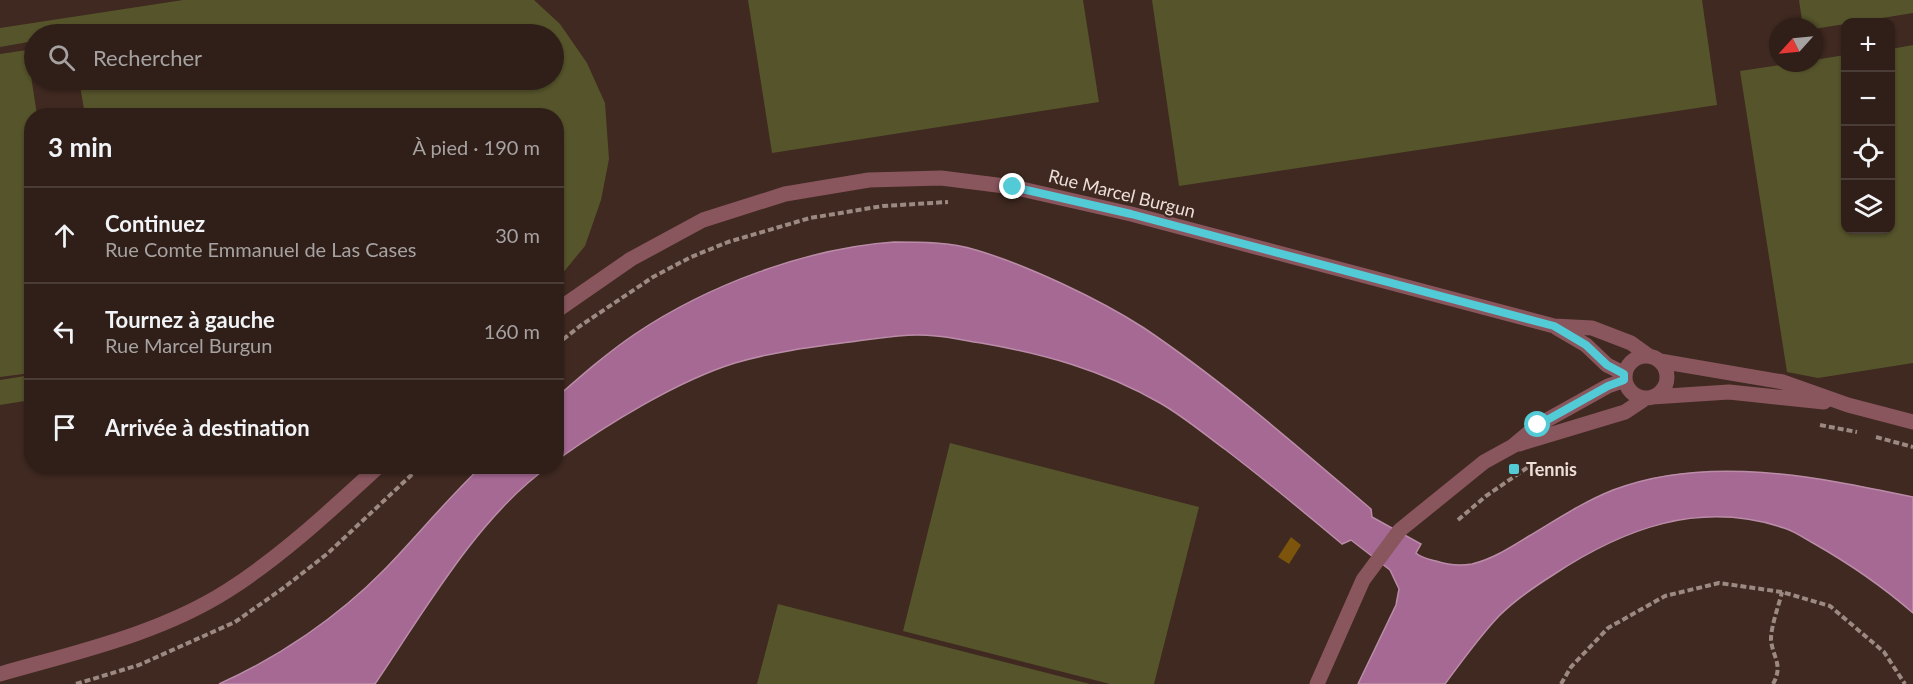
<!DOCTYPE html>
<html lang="fr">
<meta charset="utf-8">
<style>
body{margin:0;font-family:Lato,sans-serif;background:#3b2c25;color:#f1f3f6}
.controls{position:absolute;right:18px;top:18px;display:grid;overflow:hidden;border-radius:12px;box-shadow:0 2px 4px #0004}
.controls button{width:54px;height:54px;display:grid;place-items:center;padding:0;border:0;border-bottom:2px solid #4a3d37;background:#2f1f18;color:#f1f3f6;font:30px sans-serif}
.compass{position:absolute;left:1769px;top:18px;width:54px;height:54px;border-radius:50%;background:#2f1f18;box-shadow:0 2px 4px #0004;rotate:243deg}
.stop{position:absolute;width:18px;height:18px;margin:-14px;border:4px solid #52cbd7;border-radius:50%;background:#fff}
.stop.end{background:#52cbd7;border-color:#fff;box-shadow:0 2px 6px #0008}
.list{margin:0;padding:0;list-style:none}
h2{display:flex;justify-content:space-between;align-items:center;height:78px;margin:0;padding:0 24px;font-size:26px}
h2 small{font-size:20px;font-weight:400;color:#a7a2a2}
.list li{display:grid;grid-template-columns:39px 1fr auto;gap:18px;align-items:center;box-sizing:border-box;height:96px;padding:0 24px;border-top:2px solid #4a3d37}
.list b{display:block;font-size:22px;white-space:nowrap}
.list p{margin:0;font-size:20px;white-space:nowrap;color:#a7a2a2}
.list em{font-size:20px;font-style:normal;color:#a7a2a2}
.icon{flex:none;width:33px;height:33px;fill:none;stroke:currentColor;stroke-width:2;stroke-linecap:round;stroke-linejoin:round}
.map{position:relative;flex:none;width:1913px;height:684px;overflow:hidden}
.search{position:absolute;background:#2f1f18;box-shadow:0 2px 4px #0004;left:24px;top:24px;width:540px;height:66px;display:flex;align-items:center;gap:15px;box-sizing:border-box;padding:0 21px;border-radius:33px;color:#a7a2a2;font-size:22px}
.panel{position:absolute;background:#2f1f18;box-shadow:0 2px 4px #0004;left:24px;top:108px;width:540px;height:366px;border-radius:24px}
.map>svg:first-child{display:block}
.green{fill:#56542b}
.water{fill:#a56994;stroke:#bb8ca8;stroke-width:1.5}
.building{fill:#7c540b}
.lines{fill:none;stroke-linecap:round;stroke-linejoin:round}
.path{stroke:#9c8982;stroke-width:4;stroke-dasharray:6 3;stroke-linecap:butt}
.minor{stroke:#8a565e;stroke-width:15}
.route{stroke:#52cbd7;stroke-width:8}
.poi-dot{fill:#52cbd7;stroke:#3f2920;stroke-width:2}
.labels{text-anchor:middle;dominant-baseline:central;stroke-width:4.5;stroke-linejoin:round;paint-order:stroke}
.street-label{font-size:18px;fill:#edded8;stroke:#3f2920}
.poi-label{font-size:18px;font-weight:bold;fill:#edded8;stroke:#3f2920;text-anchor:start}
</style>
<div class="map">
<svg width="1913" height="684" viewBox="0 0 1913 684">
<rect width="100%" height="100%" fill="#3f2920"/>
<!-- green -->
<path class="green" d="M 183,0 L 534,0 L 560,24 L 587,63 L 605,103 L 609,159 L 601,200 L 585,246 L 557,280 L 556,116 L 85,115 L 79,80 L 554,80 L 554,34 L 34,34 L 34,41 L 0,47 L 0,28 Z
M 748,0 L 1083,0 L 1099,102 L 772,153 Z
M 1152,0 L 1702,0 L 1717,105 L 1179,186 Z
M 1799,0 L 1913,0 L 1913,13 L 1814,29 L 1814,27 L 1803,27 Z
M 1913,45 L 1913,363 L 1818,378 L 1787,372 L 1740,71 L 1794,63 L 1814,63 L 1814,60 L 1845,55 L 1846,230 L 1890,230 L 1891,49 Z
M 27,50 L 37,115 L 32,116 L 31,373 L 0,377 L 0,54 Z
M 31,375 L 31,400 L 0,405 L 0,380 Z
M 950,443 L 1199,507 L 1154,684 L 1110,684 L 903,631 Z
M 778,604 L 1090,684 L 757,684 Z"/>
<!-- water -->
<path class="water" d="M 894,242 C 921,242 950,242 976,250 C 1027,265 1099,299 1144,328 C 1224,382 1298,447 1371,509 L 1372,517 L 1421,544 L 1416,553 C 1421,558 1428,559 1436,561 C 1448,565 1460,566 1472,564 C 1493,559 1511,547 1529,536 C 1556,520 1583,502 1613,490 C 1707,454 1818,477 1913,497 L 1913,613 C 1881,585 1850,564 1813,543 C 1804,538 1794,531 1784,528 C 1700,500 1624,528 1553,575 C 1534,587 1515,600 1499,616 C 1479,637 1462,661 1445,684 L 1358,684 L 1396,605 L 1399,589 L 1390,570 L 1351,540 L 1342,544 C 1304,512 1265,480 1226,450 C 1204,434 1183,416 1160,403 C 1102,370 1045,354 981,343 C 966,341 951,337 936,336 C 907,333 879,338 850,342 C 812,347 772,352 735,363 C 677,381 606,425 557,460 L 557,397 C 582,375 607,353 635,334 C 708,285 807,248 894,242 Z
M 481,467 L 548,467 C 478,517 423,613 375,684 L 219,684 C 279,657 338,617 384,570 C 417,536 447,499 481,467 Z"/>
<!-- building -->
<path class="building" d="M 1291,537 L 1301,545 L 1289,564 L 1278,557 Z"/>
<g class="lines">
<!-- path -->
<path class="path" d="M 556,345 L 580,326 L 653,277 L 691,257 L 728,242 L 810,218 L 883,206 L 948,202
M 1820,425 L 1857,432
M 1876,437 L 1913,447
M 1458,520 L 1486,496 L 1534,463
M 76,684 L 139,665 L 235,622 L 282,589 L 327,554 L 421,466
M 1561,684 L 1571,667 L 1608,628 L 1665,596 L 1719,583 L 1782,592 L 1830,606 L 1884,652 L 1905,684
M 1773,684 C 1784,664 1772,657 1771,639 C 1771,626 1779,605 1782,592"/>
<!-- minor -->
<path class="minor" d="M 556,311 L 631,259 L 703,220 L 785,194 L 869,180 L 941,178 L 1013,187 L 1131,214 L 1554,326 L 1592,328 L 1631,343 L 1649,356
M 1557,328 L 1586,345 L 1607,365 L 1625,374
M1625 377a21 21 0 1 1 42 0a21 21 0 1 1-42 0Z
M 1660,361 L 1783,382 L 1848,405 L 1913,422
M 1652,397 L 1729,392 L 1824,402
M 1519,444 L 1625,412 L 1646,398
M 0,674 C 77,652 159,634 227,591 C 282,556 331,510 379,466
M 1317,684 L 1363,580 L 1400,530 L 1484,462 L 1513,446 L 1538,425 L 1608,386 L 1625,380"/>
</g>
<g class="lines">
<!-- route -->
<path class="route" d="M 1013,187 L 1131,214 L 1554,326 L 1586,345 L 1607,365 L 1624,374 L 1624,380 L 1608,386 L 1538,425"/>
</g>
<!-- markers -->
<rect class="poi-dot" x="1508" y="463" width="12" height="12" rx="3"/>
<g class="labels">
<!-- street labels -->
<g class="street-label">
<text transform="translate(1122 193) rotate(14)">Rue Marcel Burgun</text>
</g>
<!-- poi labels -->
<g class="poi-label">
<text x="1526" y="469">Tennis</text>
</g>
</g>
</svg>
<div class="controls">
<button>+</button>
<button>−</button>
<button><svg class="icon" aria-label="locate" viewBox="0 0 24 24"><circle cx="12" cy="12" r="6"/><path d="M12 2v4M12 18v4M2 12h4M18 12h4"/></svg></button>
<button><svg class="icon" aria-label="layers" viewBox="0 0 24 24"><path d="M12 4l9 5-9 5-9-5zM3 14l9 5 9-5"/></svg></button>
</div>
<svg class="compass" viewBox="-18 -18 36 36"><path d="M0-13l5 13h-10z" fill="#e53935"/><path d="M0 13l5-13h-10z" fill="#a7a2a2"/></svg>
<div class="stop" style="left:1538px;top:425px"></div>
<div class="stop end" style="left:1013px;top:187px"></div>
<div class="search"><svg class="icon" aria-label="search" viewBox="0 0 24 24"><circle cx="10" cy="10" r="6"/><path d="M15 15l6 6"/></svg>Rechercher</div>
<section class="panel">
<h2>3 min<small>À pied · 190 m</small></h2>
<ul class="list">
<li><svg class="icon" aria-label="ahead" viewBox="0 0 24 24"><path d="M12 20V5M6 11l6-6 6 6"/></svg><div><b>Continuez</b><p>Rue Comte Emmanuel de Las Cases</p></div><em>30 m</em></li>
<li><svg class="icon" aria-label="left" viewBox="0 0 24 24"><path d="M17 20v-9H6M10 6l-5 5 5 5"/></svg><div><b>Tournez à gauche</b><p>Rue Marcel Burgun</p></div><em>160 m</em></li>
<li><svg class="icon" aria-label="arrive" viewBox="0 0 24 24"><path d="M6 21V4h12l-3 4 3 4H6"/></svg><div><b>Arrivée à destination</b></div></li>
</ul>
</section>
</div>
